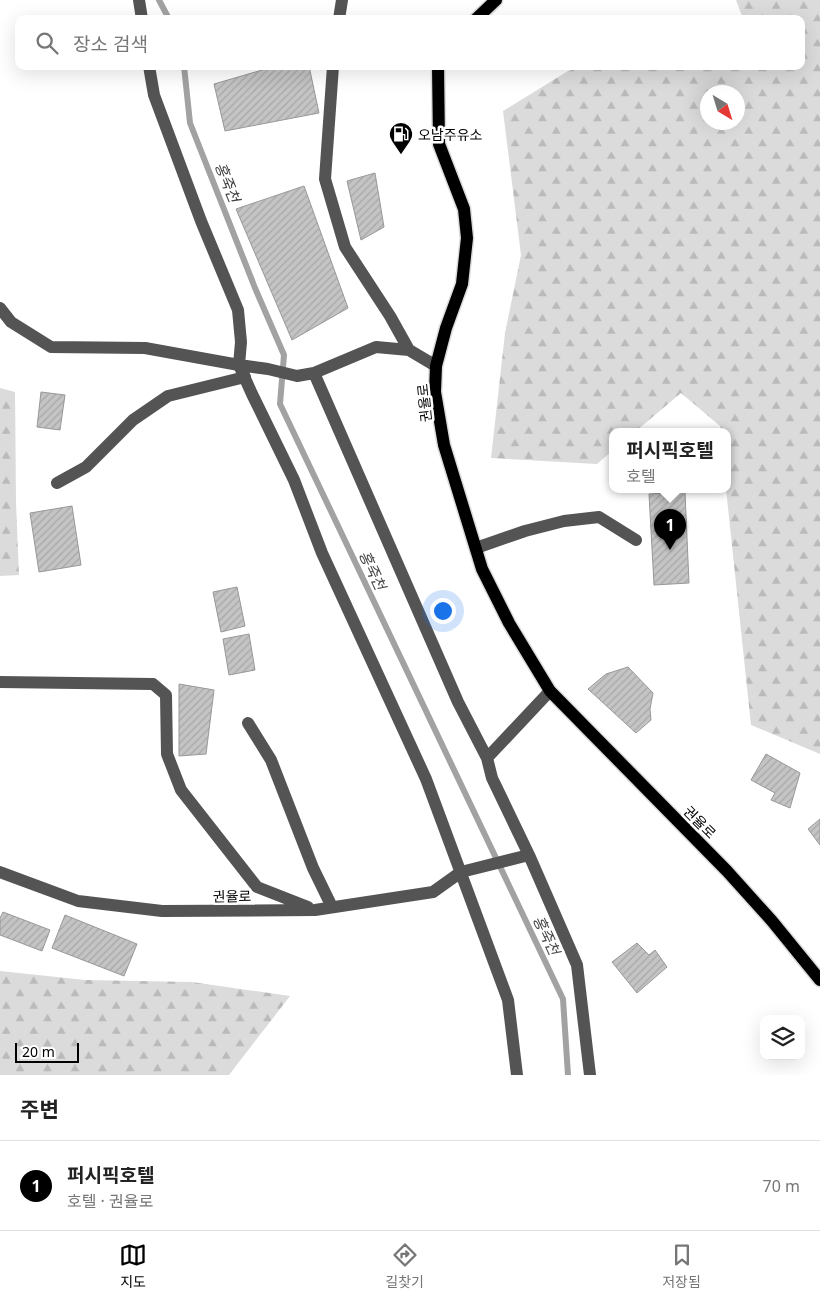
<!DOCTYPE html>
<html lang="ko">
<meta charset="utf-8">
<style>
body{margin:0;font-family:"Noto Sans","Noto Sans KR",sans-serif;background:#f2f2f2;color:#222}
.controls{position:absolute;right:15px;bottom:15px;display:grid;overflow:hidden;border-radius:10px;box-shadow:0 5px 20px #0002}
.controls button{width:45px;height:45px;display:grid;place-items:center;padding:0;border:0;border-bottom:1px solid #e0e0e0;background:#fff;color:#222;font:25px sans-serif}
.compass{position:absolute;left:700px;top:85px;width:45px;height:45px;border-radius:50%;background:#fff;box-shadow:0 5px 20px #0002;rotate:142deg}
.scale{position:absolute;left:15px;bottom:12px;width:64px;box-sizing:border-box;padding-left:5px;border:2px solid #000;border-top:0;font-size:14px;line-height:18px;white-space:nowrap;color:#000;-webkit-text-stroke:4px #fff;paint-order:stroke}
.you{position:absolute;left:442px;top:610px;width:18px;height:18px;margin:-12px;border:4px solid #fff;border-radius:50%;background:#1a73e8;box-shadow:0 0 0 8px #1a73e833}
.badge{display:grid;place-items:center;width:32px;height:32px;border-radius:50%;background:#000;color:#fff;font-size:16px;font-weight:700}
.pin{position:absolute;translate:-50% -41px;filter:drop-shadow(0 1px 2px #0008)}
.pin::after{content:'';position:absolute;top:26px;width:18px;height:15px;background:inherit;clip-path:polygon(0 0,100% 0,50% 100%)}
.popup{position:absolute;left:609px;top:428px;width:122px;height:65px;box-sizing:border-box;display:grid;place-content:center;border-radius:10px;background:#fff;filter:drop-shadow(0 1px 4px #0005);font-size:16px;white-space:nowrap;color:#767676}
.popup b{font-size:19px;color:#222}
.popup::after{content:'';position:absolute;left:50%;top:100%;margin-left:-10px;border:10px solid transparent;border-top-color:#fff}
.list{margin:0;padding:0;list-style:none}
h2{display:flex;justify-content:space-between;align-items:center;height:65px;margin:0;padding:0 20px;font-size:21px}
h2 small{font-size:16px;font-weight:400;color:#767676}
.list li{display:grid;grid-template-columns:32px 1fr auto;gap:15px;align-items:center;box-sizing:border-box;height:90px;padding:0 20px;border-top:1px solid #e0e0e0}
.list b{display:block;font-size:19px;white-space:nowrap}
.list p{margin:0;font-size:16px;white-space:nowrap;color:#767676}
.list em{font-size:16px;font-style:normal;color:#767676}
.icon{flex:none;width:28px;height:28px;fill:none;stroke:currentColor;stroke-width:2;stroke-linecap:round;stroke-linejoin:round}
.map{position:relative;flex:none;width:820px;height:1075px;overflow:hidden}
.search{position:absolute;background:#fff;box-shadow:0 5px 20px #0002;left:15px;right:15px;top:15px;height:55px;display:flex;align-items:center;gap:12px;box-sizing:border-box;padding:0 18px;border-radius:10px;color:#767676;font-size:19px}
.sheet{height:155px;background:#fff}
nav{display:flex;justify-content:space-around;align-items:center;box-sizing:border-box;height:70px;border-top:1px solid #e0e0e0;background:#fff;font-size:14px;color:#767676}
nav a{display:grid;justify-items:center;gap:2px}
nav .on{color:#000}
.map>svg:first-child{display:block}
.forest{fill:url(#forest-firs);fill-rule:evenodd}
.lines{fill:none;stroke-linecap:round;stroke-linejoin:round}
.stream{stroke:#a2a2a2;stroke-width:6}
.building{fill:url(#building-hatch);stroke:#989898}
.major-casing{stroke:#dbdbdb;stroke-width:15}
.minor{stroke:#545454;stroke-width:12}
.major{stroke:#000;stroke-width:12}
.labels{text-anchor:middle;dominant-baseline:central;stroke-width:5;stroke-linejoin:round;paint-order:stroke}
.poi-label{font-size:14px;fill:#000;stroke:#fff;text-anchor:start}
.street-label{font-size:14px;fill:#000;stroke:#fff}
.water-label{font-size:15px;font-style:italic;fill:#434343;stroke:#fff}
</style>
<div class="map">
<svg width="820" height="1075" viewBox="0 0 820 1075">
<defs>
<pattern id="forest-firs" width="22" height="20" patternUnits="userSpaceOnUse" patternTransform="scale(1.25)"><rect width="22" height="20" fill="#dbdbdb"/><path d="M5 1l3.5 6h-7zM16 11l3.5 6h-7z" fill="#bababa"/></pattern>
<pattern id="building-hatch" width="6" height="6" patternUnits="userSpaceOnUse" patternTransform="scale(1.25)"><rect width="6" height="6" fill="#c4c4c4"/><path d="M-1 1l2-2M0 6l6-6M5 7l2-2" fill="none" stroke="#a7a7a7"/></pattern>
</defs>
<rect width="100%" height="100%" fill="#fff"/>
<!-- forest -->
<path class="forest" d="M 736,0 L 820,0 L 820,754 L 751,725 L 726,489 L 728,431 L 721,431 L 720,426 L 681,393 L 636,431 L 612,431 L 612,451 L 597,464 L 491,458 L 505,333 L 521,255 L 503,111 L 568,71 L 586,66 L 801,66 L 801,19 L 743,19 ZM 708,92 L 738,92 L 738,122 L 708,122 Z
M 0,388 L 15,392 L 16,503 L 19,575 L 0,576 Z
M 0,971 L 85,980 L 192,982 L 290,996 L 229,1075 L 0,1075 Z"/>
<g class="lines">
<!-- stream -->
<path class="stream" d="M 159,0 L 169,19
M 184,66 L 190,123 L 255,288 L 284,355 L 280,404 L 563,999 L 568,1075"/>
</g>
<!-- building -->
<path class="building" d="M 276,66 L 309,66 L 319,113 L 225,131 L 214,84 Z
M 375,173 L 384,227 L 361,240 L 347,181 Z
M 304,186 L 348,308 L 292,340 L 236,209 Z
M 41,392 L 65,395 L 60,430 L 37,427 Z
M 685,492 L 689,583 L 654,585 L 649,494 Z
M 72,506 L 81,565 L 39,572 L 30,513 Z
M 237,587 L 245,626 L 221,632 L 213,592 Z
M 249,634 L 255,670 L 229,675 L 223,639 Z
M 628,667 L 653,693 L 650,709 L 651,720 L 636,733 L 588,689 L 606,674 Z
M 179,684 L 214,690 L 206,754 L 179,756 Z
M 766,754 L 800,773 L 790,808 L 771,800 L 775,793 L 751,780 Z
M 820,819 L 820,845 L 808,829 Z
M 3,912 L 50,930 L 42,951 L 0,935 L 0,918 Z
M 65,915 L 137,944 L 124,976 L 52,948 Z
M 637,943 L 649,955 L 655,950 L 667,967 L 637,993 L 612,962 Z"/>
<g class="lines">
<!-- major casing -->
<g class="major-casing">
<path id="major" d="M 476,19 L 496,0
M 438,66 L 439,144 L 464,209 L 467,238 L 462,284 L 446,328 L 436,366 L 435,392 L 444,445 L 482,569 L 509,623 L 550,691 L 727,871 L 772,921 L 820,980"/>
</g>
<!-- minor -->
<path class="minor" d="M 139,0 L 142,19
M 339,19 L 342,0
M 149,66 L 154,95 L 201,221 L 238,310 L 241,342 L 239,365 L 252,394 L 294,480 L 322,553 L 426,779 L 508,1000 L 517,1075
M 333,66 L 325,179 L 345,247 L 390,316 L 409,350
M 0,308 L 11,322 L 51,347 L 145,348 L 239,365 L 268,369 L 297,376 L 314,373 L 376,347 L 409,350 L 436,366
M 314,373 L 458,702 L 487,758
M 57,483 L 86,467 L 133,420 L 168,396 L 245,377
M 476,548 L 525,531 L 564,521 L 599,517 L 636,540
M 0,682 L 153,684 L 166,695 L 167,754 L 181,790 L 257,887 L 308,907
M 550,691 L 487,758 L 492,778 L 529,855 L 577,965 L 590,1075
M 248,723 L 271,760 L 313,868 L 332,907
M 0,872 L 78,901 L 162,911 L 315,910 L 433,892 L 461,872 L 529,855"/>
<!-- major -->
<use href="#major" class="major"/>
</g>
<!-- icons -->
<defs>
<g id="fuel-pin" transform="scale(1.25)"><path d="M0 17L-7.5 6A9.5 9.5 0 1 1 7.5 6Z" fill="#000" stroke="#fff"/><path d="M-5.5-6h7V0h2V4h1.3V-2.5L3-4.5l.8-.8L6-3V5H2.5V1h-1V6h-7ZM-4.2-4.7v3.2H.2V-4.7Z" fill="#fff"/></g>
</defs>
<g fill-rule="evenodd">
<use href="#fuel-pin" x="401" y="134"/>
</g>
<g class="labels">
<!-- poi labels -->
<g class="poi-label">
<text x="418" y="134">오남주유소</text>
</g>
<!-- street labels -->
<g class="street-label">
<text transform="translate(424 403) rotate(-96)">권율로</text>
<text transform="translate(700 822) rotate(45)">권율로</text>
<text transform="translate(232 896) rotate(-1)">권율로</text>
</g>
<!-- water labels -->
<g class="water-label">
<text transform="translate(228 182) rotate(68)">홍죽천</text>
<text transform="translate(373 570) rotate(65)">홍죽천</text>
<text transform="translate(547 935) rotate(65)">홍죽천</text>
</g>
</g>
</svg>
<div class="controls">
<button><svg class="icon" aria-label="layers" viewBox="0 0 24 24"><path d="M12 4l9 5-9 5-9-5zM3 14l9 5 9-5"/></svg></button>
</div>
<svg class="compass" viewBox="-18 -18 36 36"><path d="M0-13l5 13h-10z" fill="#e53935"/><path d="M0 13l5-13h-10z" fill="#767676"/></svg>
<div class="scale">20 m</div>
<div class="you"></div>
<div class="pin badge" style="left:670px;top:550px">1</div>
<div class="popup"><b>퍼시픽호텔</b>호텔</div>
<div class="search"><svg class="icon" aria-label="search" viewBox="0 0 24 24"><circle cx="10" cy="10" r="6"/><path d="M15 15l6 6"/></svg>장소 검색</div>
</div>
<section class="sheet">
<h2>주변<small></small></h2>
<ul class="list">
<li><span class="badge">1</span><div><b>퍼시픽호텔</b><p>호텔 · 권율로</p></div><em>70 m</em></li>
</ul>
</section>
<nav>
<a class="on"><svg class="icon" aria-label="map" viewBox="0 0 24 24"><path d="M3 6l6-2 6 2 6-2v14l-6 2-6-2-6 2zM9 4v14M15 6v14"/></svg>지도</a>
<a><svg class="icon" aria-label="directions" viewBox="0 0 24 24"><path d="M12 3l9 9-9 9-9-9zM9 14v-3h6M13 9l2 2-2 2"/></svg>길찾기</a>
<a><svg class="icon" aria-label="saved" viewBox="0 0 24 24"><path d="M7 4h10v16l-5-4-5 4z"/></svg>저장됨</a>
</nav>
